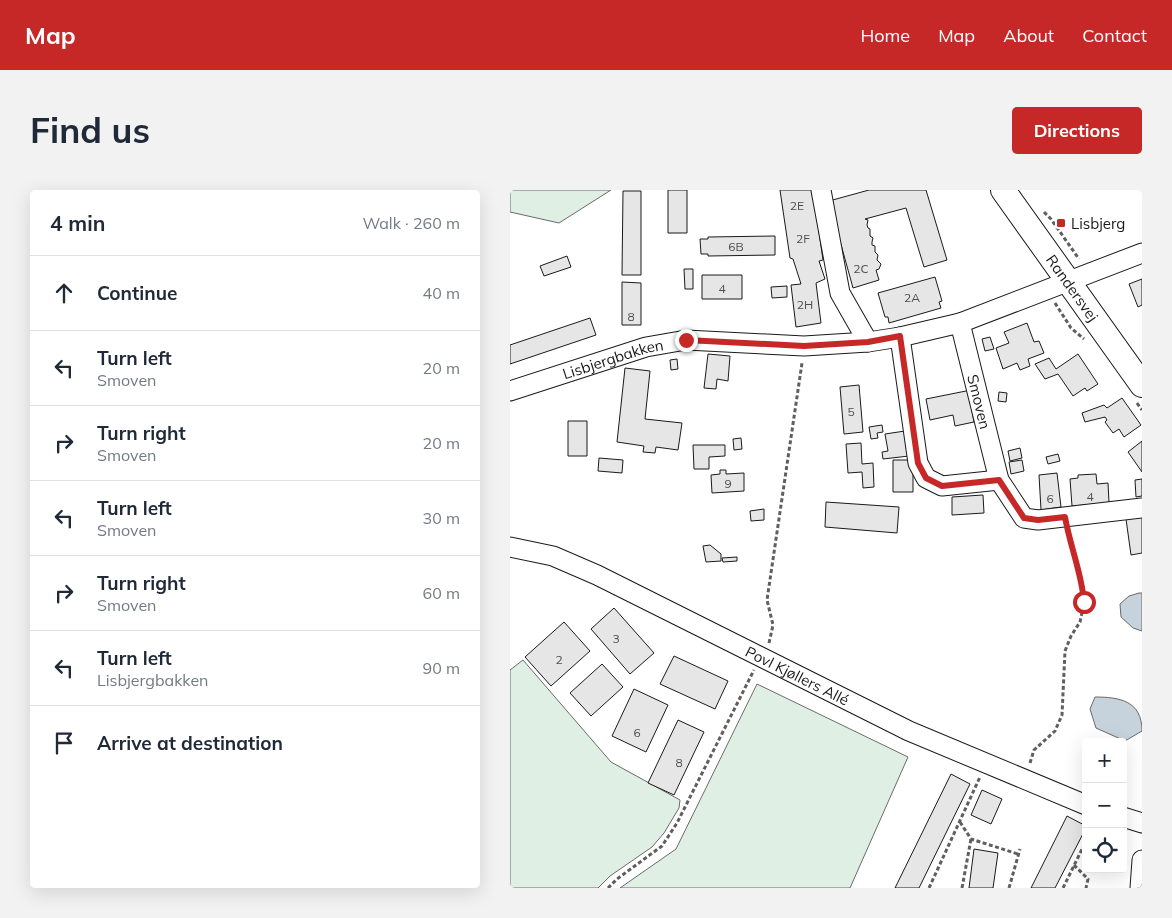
<!DOCTYPE html>
<meta charset="utf-8">
<style>
body{margin:0;font-family:Mulish,sans-serif;background:#f2f2f3;color:#1f2937}
.controls{position:absolute;right:15px;bottom:15px;display:grid;overflow:hidden;border-radius:5px;box-shadow:0 5px 20px #0002}
.controls button{width:45px;height:45px;display:grid;place-items:center;padding:0;border:0;border-bottom:1px solid #e0e1e3;background:#fff;color:#1f2937;font:25px sans-serif}
.stop{position:absolute;width:15px;height:15px;margin:-11px;border:4px solid #c62828;border-radius:50%;background:#fff}
.stop.end{background:#c62828;border-color:#fff;box-shadow:0 1px 5px #0008}
.list{margin:0;padding:0;list-style:none}
h2{display:flex;justify-content:space-between;align-items:center;height:65px;margin:0;padding:0 20px;font-size:21px}
h2 small{font-size:16px;font-weight:400;color:#747a83}
.list li{display:grid;grid-template-columns:32px 1fr auto;gap:15px;align-items:center;box-sizing:border-box;height:75px;padding:0 20px;border-top:1px solid #e0e1e3}
.list b{display:block;font-size:19px;white-space:nowrap}
.list p{margin:0;font-size:16px;white-space:nowrap;color:#747a83}
.list em{font-size:16px;font-style:normal;color:#747a83}
.icon{flex:none;width:28px;height:28px;fill:none;stroke:currentColor;stroke-width:2;stroke-linecap:round;stroke-linejoin:round}
.map{position:relative;flex:none;width:632px;height:698px;overflow:hidden;border-radius:5px}
header{display:flex;align-items:center;gap:30px;box-sizing:border-box;height:70px;padding:0 25px;background:#c62828;color:#fff}
header strong{font-size:24px}
nav{display:flex;gap:28px;margin-inline-start:auto;font-size:18px}
.intro{display:flex;align-items:center;justify-content:space-between;box-sizing:border-box;height:120px;padding:0 30px}
h1{margin:0;font-size:35px}
.button{padding:12px 22px;border-radius:5px;background:#c62828;color:#fff;font-size:18px;font-weight:700}
main{display:flex;gap:30px;padding:0 30px}
aside{flex:1;background:#fff;border-radius:5px;box-shadow:0 5px 20px #0002}
.map>svg:first-child{display:block}
.green{fill:#e0efe3;stroke:#6a6a6a}
.water{fill:#c6d2dc;stroke:#6a6a6a}
.building{fill:#e6e6e6;stroke:#1a1a1a}
.lines{fill:none;stroke-linecap:round;stroke-linejoin:round}
.minor-casing{stroke:#1a1a1a;stroke-width:21}
.major-casing{stroke:#1a1a1a;stroke-width:26}
.path{stroke:#5f5f5f;stroke-width:3;stroke-dasharray:4 2.5;stroke-linecap:butt}
.minor{stroke:#fff;stroke-width:19}
.major{stroke:#fff;stroke-width:24}
.route{stroke:#c62828;stroke-width:6}
.poi-dot{fill:#c62828;stroke:#fff;stroke-width:2}
.labels{text-anchor:middle;dominant-baseline:central;stroke-width:4;stroke-linejoin:round;paint-order:stroke}
.number-label{font-size:12px;fill:#4d4d4d}
.poi-label{font-size:15px;fill:#1a1a1a;stroke:#fff;text-anchor:start}
.street-label{font-size:15px;fill:#1a1a1a;stroke:#fff}
</style>
<header>
<strong>Map</strong>
<nav><a>Home</a><a>Map</a><a>About</a><a>Contact</a></nav>
</header>
<div class="intro"><h1>Find us</h1><a class="button">Directions</a></div>
<main>
<aside>
<h2>4 min<small>Walk · 260 m</small></h2>
<ul class="list">
<li><svg class="icon" aria-label="ahead" viewBox="0 0 24 24"><path d="M12 20V5M6 11l6-6 6 6"/></svg><div><b>Continue</b></div><em>40 m</em></li>
<li><svg class="icon" aria-label="left" viewBox="0 0 24 24"><path d="M17 20v-9H6M10 6l-5 5 5 5"/></svg><div><b>Turn left</b><p>Smoven</p></div><em>20 m</em></li>
<li><svg class="icon" aria-label="right" viewBox="0 0 24 24"><path d="M7 20v-9h11M14 6l5 5-5 5"/></svg><div><b>Turn right</b><p>Smoven</p></div><em>20 m</em></li>
<li><svg class="icon" aria-label="left" viewBox="0 0 24 24"><path d="M17 20v-9H6M10 6l-5 5 5 5"/></svg><div><b>Turn left</b><p>Smoven</p></div><em>30 m</em></li>
<li><svg class="icon" aria-label="right" viewBox="0 0 24 24"><path d="M7 20v-9h11M14 6l5 5-5 5"/></svg><div><b>Turn right</b><p>Smoven</p></div><em>60 m</em></li>
<li><svg class="icon" aria-label="left" viewBox="0 0 24 24"><path d="M17 20v-9H6M10 6l-5 5 5 5"/></svg><div><b>Turn left</b><p>Lisbjergbakken</p></div><em>90 m</em></li>
<li><svg class="icon" aria-label="arrive" viewBox="0 0 24 24"><path d="M6 21V4h12l-3 4 3 4H6"/></svg><div><b>Arrive at destination</b></div></li>
</ul>
</aside>
<div class="map">
<svg width="632" height="698" viewBox="0 0 632 698">
<rect width="100%" height="100%" fill="#fff"/>
<!-- green -->
<path class="green" d="M 0,0 L 101,0 L 49,33 L 0,22 Z
M 13,470 L 101,572 L 170,610 L 169,618 L 154,643 L 142,657 L 100,686 L 88,698 L 0,698 L 0,480 Z
M 247,494 L 398,567 L 340,698 L 110,698 L 166,659 Z"/>
<!-- water -->
<path class="water" d="M 629,403 L 632,403 L 632,441 L 623,438 L 611,427 L 610,414 L 619,406 Z
M 585,507 C 610,507 632,511 632,541 L 615,551 L 586,538 L 580,519 Z"/>
<!-- building -->
<path class="building" d="M 158,0 L 177,0 L 177,43 L 158,43 Z
M 270,0 L 303,0 L 313,70 L 309,71 L 315,89 L 306,93 L 311,133 L 286,137 L 281,95 L 291,94 L 283,69 L 280,68 Z
M 359,0 L 416,0 L 437,70 L 414,77 L 396,18 L 355,29 L 358,30 L 357,35 L 358,38 L 360,39 L 360,46 L 363,48 L 362,52 L 362,55 L 365,56 L 365,62 L 368,65 L 367,70 L 371,74 L 369,79 L 366,80 L 369,90 L 343,98 L 319,11 Z
M 113,1 L 131,1 L 131,85 L 112,85 Z
M 265,46 L 265,65 L 198,66 L 198,64 L 191,64 L 190,49 L 198,49 L 198,47 Z
M 57,66 L 61,77 L 34,86 L 30,76 Z
M 174,79 L 183,79 L 183,99 L 175,99 Z
M 192,85 L 232,85 L 232,109 L 192,109 Z
M 425,87 L 432,111 L 429,112 L 431,118 L 379,133 L 378,127 L 375,127 L 368,103 Z
M 632,89 L 632,115 L 628,117 L 619,94 Z
M 112,92 L 131,93 L 131,135 L 112,135 Z
M 277,96 L 277,107 L 262,108 L 261,97 Z
M 80,128 L 86,145 L 0,174 L 0,155 Z
M 517,133 L 524,152 L 529,151 L 534,163 L 518,169 L 520,176 L 510,180 L 507,173 L 493,179 L 486,158 L 499,153 L 494,142 Z
M 480,147 L 484,159 L 475,161 L 472,149 Z
M 198,164 L 220,166 L 218,191 L 207,189 L 206,199 L 194,198 Z
M 568,164 L 588,194 L 577,201 L 575,198 L 563,206 L 548,184 L 535,189 L 525,174 L 539,168 L 546,179 Z
M 167,169 L 168,179 L 161,180 L 160,170 Z
M 115,178 L 140,181 L 135,229 L 172,233 L 168,260 L 146,257 L 145,263 L 133,262 L 134,256 L 107,252 Z
M 349,195 L 353,242 L 334,244 L 330,197 Z
M 461,200 L 465,220 L 462,221 L 464,232 L 445,236 L 443,225 L 420,230 L 416,209 Z
M 489,202 L 497,203 L 496,212 L 488,211 Z
M 612,208 L 631,235 L 614,247 L 609,239 L 603,243 L 595,232 L 597,230 L 595,227 L 575,232 L 572,223 L 594,215 L 597,218 Z
M 58,231 L 77,231 L 77,266 L 58,266 Z
M 372,235 L 373,242 L 367,243 L 368,248 L 361,249 L 359,237 Z
M 395,241 L 399,266 L 373,269 L 372,262 L 378,261 L 375,244 Z
M 231,248 L 232,259 L 224,260 L 223,249 Z
M 632,251 L 632,282 L 618,262 Z
M 351,253 L 352,274 L 363,273 L 364,297 L 353,298 L 352,282 L 338,283 L 336,254 Z
M 183,255 L 215,255 L 215,266 L 199,267 L 199,279 L 184,279 Z
M 510,258 L 512,268 L 500,271 L 498,261 Z
M 548,264 L 550,271 L 538,274 L 536,267 Z
M 89,268 L 113,270 L 112,283 L 88,281 Z
M 383,270 L 403,270 L 403,302 L 383,302 Z
M 512,270 L 514,281 L 501,284 L 499,272 Z
M 210,280 L 216,280 L 216,284 L 234,283 L 234,301 L 202,303 L 201,285 L 210,284 Z
M 547,283 L 551,317 L 531,320 L 529,285 Z
M 586,284 L 587,294 L 598,293 L 599,313 L 562,316 L 560,289 L 568,288 L 568,285 Z
M 632,289 L 632,306 L 626,307 L 625,290 Z
M 473,305 L 474,323 L 442,325 L 442,307 Z
M 316,312 L 389,317 L 387,343 L 315,337 Z
M 254,319 L 254,330 L 241,331 L 240,321 Z
M 632,327 L 632,363 L 621,365 L 616,329 Z
M 200,355 L 211,364 L 211,371 L 196,372 L 193,356 Z
M 227,367 L 227,371 L 213,372 L 212,368 Z
M 104,418 L 144,463 L 120,484 L 81,439 Z
M 54,432 L 80,461 L 41,496 L 15,467 Z
M 164,466 L 218,491 L 205,519 L 150,494 Z
M 92,474 L 113,497 L 81,526 L 60,503 Z
M 124,499 L 158,515 L 136,562 L 102,546 Z
M 168,530 L 194,542 L 164,605 L 138,593 Z
M 441,584 L 460,594 L 409,698 L 385,698 Z
M 472,600 L 492,609 L 481,634 L 461,625 Z
M 557,626 L 576,636 L 576,638 L 545,698 L 521,698 Z
M 464,659 L 488,663 L 483,698 L 459,698 Z"/>
<g class="lines">
<!-- minor casing -->
<g class="minor-casing">
<g id="minor">
<path d="M 311,0 L 330,103 L 358,152"/>
<path id="s1" d="M 450,133 L 489,290 L 514,328 L 528,330 L 632,318"/>
<path d="M 390,147 L 408,273 L 416,288 L 432,296 L 489,290"/>
<path id="s2" d="M 0,201 L 136,157 L 176,150 L 294,156 L 358,152 L 390,147 L 450,133 L 632,63"/>
<path id="s3" d="M 0,357 L 43,366 L 87,385 L 399,541 L 576,615"/>
<path d="M 613,627 L 632,633"/>
<path d="M 630,698 L 632,670"/>
</g>
</g>
<!-- major casing -->
<g class="major-casing">
<g id="major">
<path id="s4" d="M 493,0 L 632,195"/>
</g>
</g>
<!-- path -->
<path class="path" d="M 534,22 L 541,29 L 569,69
M 545,113 L 561,138 L 574,149
M 627,213 L 632,220
M 259,453 L 263,435 L 257,410 L 292,173
M 520,573 L 524,560 L 545,541 L 552,525 L 555,461 L 561,446 L 570,432 L 574,413 L 573,396 L 558,342
M 450,632 L 461,649 L 508,664
M 564,675 L 578,689 L 576,698
M 98,698 L 107,689 L 152,656 L 167,633 L 244,480
M 419,698 L 470,587
M 452,698 L 461,649
M 499,698 L 510,659
M 553,698 L 576,651"/>
<!-- minor -->
<use href="#minor" class="minor"/>
<!-- major -->
<use href="#major" class="major"/>
</g>
<g class="lines">
<!-- route -->
<path class="route" d="M 176,150 L 294,156 L 358,152 L 390,146 L 408,273 L 416,288 L 432,296 L 489,290 L 514,328 L 528,330 L 555,327 C 560,356 572,384 574,412"/>
</g>
<!-- markers -->
<rect class="poi-dot" x="546" y="28" width="10" height="10" rx="2.5"/>
<g class="labels">
<!-- number labels -->
<g class="number-label">
<text x="287" y="15">2E</text>
<text x="293" y="48">2F</text>
<text x="226" y="56">6B</text>
<text x="351" y="78">2C</text>
<text x="212" y="98">4</text>
<text x="402" y="107">2A</text>
<text x="295" y="114">2H</text>
<text x="121" y="126">8</text>
<text x="341" y="221">5</text>
<text x="218" y="293">9</text>
<text x="580" y="306">4</text>
<text x="540" y="308">6</text>
<text x="106" y="448">3</text>
<text x="49" y="469">2</text>
<text x="127" y="542">6</text>
<text x="169" y="572">8</text>
</g>
<!-- poi labels -->
<g class="poi-label">
<text x="561" y="33">Lisbjerg</text>
</g>
<!-- street labels -->
<g class="street-label">
<text stroke="none"><textPath href="#s4" startOffset="120">Randersvej</textPath></text>
<text stroke="none"><textPath href="#s2" startOffset="108">Lisbjergbakken</textPath></text>
<text stroke="none"><textPath href="#s1" startOffset="81">Smoven</textPath></text>
<text stroke="none"><textPath href="#s3" startOffset="316">Povl Kjøllers Allé</textPath></text>
</g>
</g>
</svg>
<div class="controls">
<button>+</button>
<button>−</button>
<button><svg class="icon" aria-label="locate" viewBox="0 0 24 24"><circle cx="12" cy="12" r="6"/><path d="M12 2v4M12 18v4M2 12h4M18 12h4"/></svg></button>
</div>
<div class="stop" style="left:574px;top:412px"></div>
<div class="stop end" style="left:176px;top:150px"></div>
</div>
</main>
